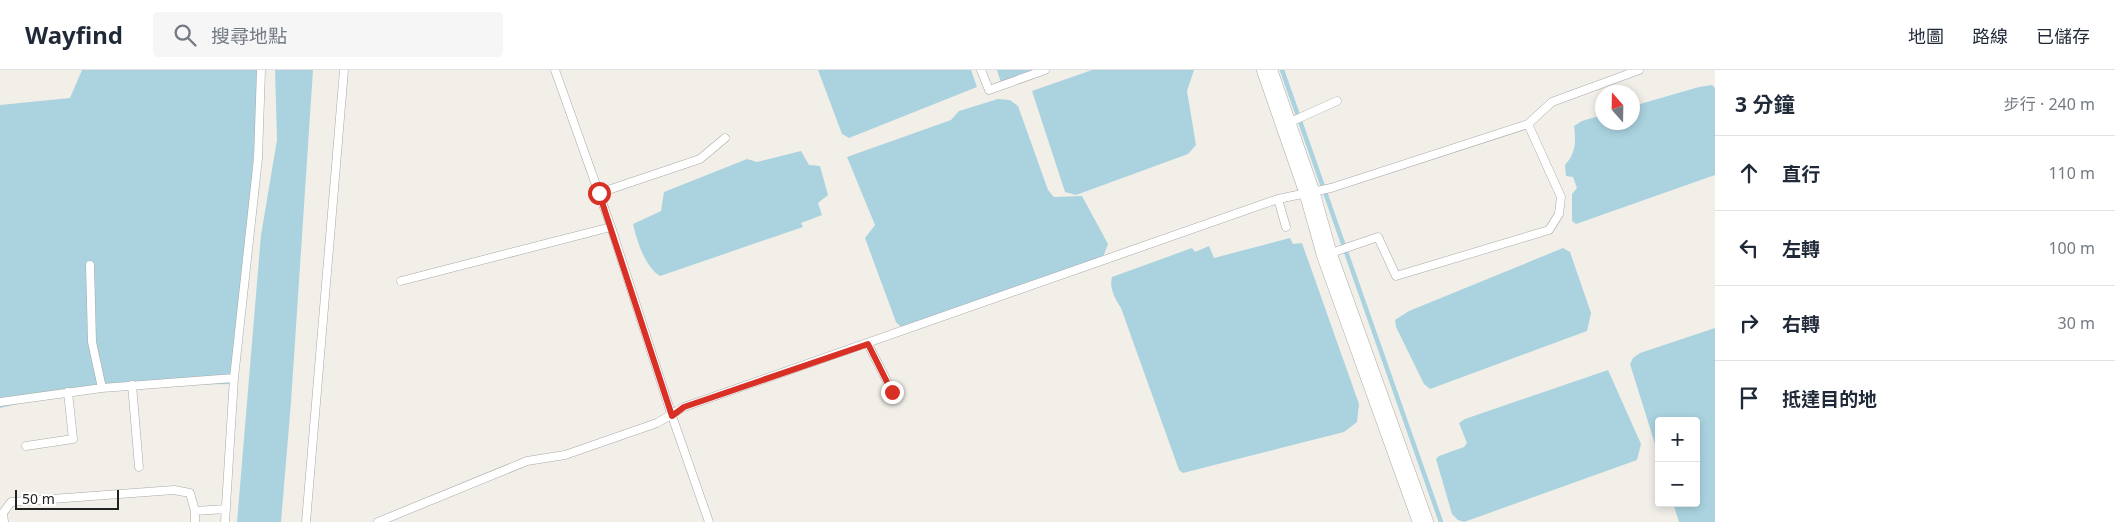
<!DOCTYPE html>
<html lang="zh-TW">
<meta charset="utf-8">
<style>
body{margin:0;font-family:"Noto Sans","Noto Sans TC",sans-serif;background:#f6f6f7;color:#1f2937}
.controls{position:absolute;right:15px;bottom:15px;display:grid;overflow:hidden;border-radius:5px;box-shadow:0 2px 8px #0003}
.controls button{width:45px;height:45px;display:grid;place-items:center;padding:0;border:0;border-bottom:1px solid #e0e1e3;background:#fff;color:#1f2937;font:25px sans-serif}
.compass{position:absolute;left:1595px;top:15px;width:45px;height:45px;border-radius:50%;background:#fff;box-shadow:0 2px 8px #0003;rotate:340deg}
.scale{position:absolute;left:15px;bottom:12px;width:104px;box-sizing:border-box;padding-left:5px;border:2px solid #222;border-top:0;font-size:14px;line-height:18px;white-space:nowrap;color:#222;-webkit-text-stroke:4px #fff;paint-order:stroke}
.stop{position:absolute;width:15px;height:15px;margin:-11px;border:4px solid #d93025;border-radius:50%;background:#fff}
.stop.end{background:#d93025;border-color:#fff;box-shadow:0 1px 5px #0008}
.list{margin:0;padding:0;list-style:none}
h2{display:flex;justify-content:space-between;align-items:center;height:65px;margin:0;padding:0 20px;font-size:21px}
h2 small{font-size:16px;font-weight:400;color:#747a83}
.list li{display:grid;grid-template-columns:32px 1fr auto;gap:15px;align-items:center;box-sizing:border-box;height:75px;padding:0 20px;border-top:1px solid #e0e1e3}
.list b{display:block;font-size:19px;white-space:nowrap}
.list em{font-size:16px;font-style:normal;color:#747a83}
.icon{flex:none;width:28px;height:28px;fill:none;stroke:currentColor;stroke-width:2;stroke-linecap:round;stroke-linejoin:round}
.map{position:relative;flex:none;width:1715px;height:452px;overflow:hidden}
header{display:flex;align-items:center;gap:30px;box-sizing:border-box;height:70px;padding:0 25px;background:#fff;border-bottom:1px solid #e0e1e3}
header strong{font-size:24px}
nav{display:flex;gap:28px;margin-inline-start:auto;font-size:18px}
.search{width:350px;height:45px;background:#f6f6f7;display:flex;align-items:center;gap:12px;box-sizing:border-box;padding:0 18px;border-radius:5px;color:#747a83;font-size:19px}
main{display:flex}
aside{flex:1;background:#fff}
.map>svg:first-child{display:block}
.water{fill:#aad3df}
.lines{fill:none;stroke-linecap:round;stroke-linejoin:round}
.stream{stroke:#aad3df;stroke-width:4.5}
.service-casing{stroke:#a9a9a9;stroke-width:9}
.tertiary-casing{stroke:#a9a9a9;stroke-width:21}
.service{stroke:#fff;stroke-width:8}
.tertiary{stroke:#fff;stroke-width:20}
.route{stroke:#d93025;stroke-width:6}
</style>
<header>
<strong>Wayfind</strong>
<div class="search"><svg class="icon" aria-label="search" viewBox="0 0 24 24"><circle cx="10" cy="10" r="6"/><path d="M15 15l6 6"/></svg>搜尋地點</div>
<nav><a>地圖</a><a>路線</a><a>已儲存</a></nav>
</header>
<main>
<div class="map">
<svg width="1715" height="452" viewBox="0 0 1715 452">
<rect width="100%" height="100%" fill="#f2efe9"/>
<!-- water -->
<path class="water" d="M 82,0 L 260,0 L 236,314 L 98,316 L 0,338 L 0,35 L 70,28 Z
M 275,0 L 313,0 L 291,332 L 281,452 L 237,452 L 261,165 L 277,70 Z
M 818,0 L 971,0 L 977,17 L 849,68 L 842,64 Z
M 997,0 L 1037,0 L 1001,13 Z
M 1092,0 L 1194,0 L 1187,21 L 1196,75 L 1188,84 L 1076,125 L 1065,122 L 1032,21 Z
M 1712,15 L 1715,18 L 1715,105 L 1576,154 L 1572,151 L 1572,124 L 1577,118 L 1573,107 L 1566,106 L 1565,95 C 1576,83 1576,71 1574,56 L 1582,51 L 1602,45 L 1602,52 L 1632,52 L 1633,36 L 1699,17 Z
M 998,29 L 1010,30 L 1018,36 L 1048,120 L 1054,127 L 1082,126 L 1108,174 L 1103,187 L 906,256 L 900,256 L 896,252 L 865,168 L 875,155 L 847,87 L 951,50 L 959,41 Z
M 801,81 L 809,95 L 820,96 L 828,125 L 818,133 L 822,145 L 801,153 L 803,157 L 660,206 C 645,197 637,171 633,154 L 661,141 L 664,122 L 747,89 L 757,92 Z
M 1290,168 L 1293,174 L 1302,173 L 1359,334 L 1357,352 L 1344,362 L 1183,403 L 1179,400 L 1121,238 C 1115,228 1109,219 1112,207 L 1192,178 L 1195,182 L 1209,176 L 1214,188 Z
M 1563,178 L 1570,182 L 1591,243 L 1587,261 L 1430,319 L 1424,314 L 1396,257 L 1395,250 L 1409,241 Z
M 1715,258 L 1715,452 L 1679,452 L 1673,433 L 1696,433 L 1696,351 L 1659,351 L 1659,387 L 1630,294 L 1633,288 L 1640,283 Z
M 1608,300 L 1641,374 L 1637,390 L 1464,452 L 1458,450 L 1452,444 L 1436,389 L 1439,386 L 1464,377 L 1467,373 L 1459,353 L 1465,349 Z"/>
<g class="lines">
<!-- stream -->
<path class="stream" d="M 1282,0 L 1441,452"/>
<!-- service casing -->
<g class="service-casing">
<path id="service" d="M 555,0 L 611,157 L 672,346 L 709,452
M 981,0 L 989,20 L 1045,0
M 1286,54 L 1337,31
M 599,123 L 700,89 L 725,68
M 1278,129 L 1286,157
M 1328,184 L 1378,167 L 1396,206 L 1549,160 L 1559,144 L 1561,127 L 1528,54
M 90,195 L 92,272 L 102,318
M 401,211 L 611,157
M 868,274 L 892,321
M 132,315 L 139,397
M 0,332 L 102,318 L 234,308
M 26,376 L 73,369 L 68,322
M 195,441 L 226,439
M 4,452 L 3,443 L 11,432 L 174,420 L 190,423 L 195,441 L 195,452
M 225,452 L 234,308 L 258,88 L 261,0
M 306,452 L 344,0
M 378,452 L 527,391 L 565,385 L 657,353 L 684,337 L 1278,129 L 1331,118 L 1528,54 L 1552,32 L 1639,0"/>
</g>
<!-- tertiary casing -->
<g class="tertiary-casing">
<path id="tertiary" d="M 1267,0 L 1309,121 L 1327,185 L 1423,452"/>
</g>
<!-- service -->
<use href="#service" class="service"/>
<!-- tertiary -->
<use href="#tertiary" class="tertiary"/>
</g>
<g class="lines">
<!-- route -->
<path class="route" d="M 599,123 L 672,346 L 684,337 L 868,274 L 892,322"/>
</g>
</svg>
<div class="controls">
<button>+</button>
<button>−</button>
</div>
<svg class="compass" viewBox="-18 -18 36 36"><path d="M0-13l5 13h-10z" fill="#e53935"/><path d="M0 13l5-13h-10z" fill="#747a83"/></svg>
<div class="scale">50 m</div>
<div class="stop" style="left:599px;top:123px"></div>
<div class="stop end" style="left:892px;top:322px"></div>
</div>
<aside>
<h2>3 分鐘<small>步行 · 240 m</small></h2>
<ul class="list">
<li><svg class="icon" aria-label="ahead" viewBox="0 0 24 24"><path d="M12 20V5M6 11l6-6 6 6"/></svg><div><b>直行</b></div><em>110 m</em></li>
<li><svg class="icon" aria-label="left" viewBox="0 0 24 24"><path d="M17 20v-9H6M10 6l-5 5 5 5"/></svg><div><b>左轉</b></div><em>100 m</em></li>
<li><svg class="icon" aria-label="right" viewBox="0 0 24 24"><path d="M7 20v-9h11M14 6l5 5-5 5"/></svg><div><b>右轉</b></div><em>30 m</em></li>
<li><svg class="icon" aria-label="arrive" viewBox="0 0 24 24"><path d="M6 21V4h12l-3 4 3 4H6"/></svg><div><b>抵達目的地</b></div></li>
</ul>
</aside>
</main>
